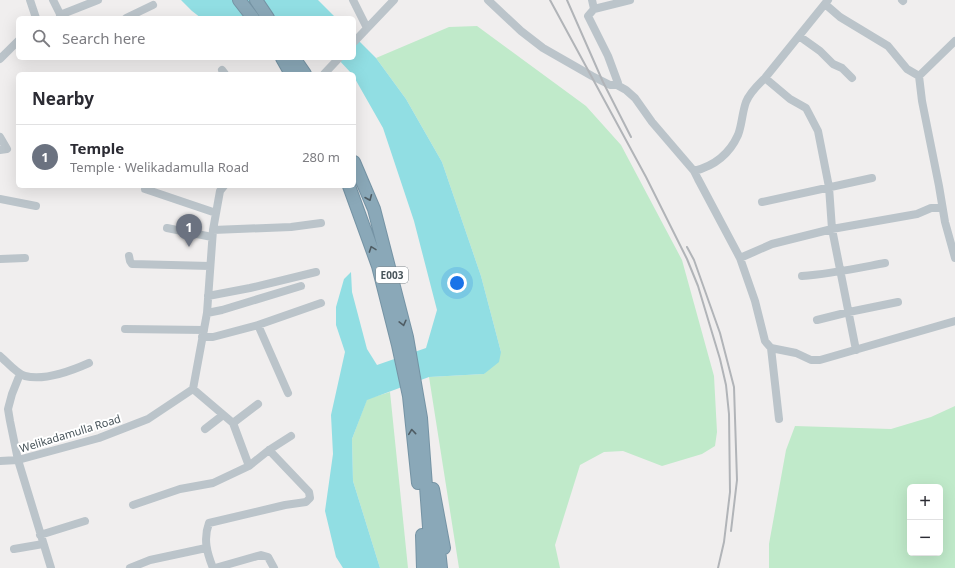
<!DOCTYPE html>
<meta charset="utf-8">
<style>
body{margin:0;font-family:"Noto Sans",sans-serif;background:#f7f7f7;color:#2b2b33}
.controls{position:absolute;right:12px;bottom:12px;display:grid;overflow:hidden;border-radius:6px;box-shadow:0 4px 16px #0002}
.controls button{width:36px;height:36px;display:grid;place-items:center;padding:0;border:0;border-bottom:1px solid #e1e1e2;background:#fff;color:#2b2b33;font:20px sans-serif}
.you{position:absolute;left:457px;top:283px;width:14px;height:14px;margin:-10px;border:3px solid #fff;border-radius:50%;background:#1a73e8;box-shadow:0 0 0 6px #1a73e833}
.badge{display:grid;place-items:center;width:26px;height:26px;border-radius:50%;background:#0f766e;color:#fff;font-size:13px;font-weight:700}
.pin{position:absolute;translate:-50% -33px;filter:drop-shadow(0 1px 2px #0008)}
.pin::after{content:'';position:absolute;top:21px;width:14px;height:12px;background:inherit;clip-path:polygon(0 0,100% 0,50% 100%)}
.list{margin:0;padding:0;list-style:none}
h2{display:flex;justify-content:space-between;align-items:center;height:52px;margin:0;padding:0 16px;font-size:17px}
h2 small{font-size:13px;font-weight:400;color:#7c7c81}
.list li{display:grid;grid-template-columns:26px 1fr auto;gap:12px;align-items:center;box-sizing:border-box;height:64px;padding:0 16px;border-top:1px solid #e1e1e2}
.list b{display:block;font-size:15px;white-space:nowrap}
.list p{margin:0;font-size:13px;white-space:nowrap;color:#7c7c81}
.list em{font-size:13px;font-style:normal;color:#7c7c81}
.icon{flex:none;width:22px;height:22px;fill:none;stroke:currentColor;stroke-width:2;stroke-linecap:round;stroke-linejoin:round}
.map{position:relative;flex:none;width:955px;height:568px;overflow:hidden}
.search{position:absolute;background:#fff;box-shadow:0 4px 16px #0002;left:16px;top:16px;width:340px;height:44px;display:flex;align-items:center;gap:10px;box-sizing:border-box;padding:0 14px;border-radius:6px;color:#7c7c81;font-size:15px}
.panel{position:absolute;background:#fff;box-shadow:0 4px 16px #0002;left:16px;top:72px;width:340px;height:116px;border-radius:6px}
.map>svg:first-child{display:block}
.green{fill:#c0eaca;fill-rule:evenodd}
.water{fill:#91dee3}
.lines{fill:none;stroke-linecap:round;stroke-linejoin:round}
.highway-casing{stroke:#7593a4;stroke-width:14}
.minor{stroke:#bbc4ca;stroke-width:8}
.highway{stroke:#8aa8b8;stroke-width:12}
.rail{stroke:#b1b4b8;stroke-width:2}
.oneway{stroke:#4f5c63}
.labels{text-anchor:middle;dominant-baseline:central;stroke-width:4;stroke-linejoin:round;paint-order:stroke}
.shield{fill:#fff;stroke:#7f878c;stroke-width:1}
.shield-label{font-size:10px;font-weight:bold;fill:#48545a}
.street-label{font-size:11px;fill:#48545a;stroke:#fff}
</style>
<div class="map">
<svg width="955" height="568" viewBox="0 0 955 568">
<rect width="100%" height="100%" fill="#f0eeee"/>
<!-- green -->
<path class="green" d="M 477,26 L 586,106 L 621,145 L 682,260 L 714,376 L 717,432 L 715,446 L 702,454 L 662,466 L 623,451 L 604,452 L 580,465 L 555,545 L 560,568 L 459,568 L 429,377 L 484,374 L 501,352 L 481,276 L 442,162 L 406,99 L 376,58 L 449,27 Z
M 390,392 L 408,568 L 380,568 L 353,481 L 352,439 L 367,399 Z
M 955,406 L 955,568 L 769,568 L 769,544 L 786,450 L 795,426 L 891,429 L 931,417 ZM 910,487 L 940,487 L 940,553 L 910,553 Z"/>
<!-- water -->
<path class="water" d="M 181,0 L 318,0 L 336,18 L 201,18 L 192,11 Z
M 354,36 L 376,58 L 406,99 L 442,162 L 481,276 L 501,352 L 499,362 L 484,374 L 429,377 L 367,400 L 352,439 L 353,481 L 380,568 L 343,568 L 336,557 L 325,511 L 333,454 L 331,415 L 345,352 L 336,325 L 336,307 L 344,279 L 351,272 L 352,292 L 367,349 L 377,365 L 426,348 L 437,310 L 414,221 L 383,128 L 354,77 L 354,74 L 352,74 L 337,58 L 354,58 Z"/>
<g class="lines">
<!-- highway casing -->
<g class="highway-casing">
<path id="highway" d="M 239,0 L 253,18
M 256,0 L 268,18
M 282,58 L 291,74
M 294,58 L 305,74
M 354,162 L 374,209 L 407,337 L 421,418 L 432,568
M 349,186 L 378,266 L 398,345 L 409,396 L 418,483
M 433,489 L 444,548
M 422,535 L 423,568
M 438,540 L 441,568"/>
</g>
<!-- minor -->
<path class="minor" d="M 30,0 L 36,18
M 53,0 L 62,18
M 353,0 L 367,28
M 488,0 L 521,31 L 543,48 L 592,76 L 610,85 L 617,85 L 626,90 L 635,98 L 652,122 L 694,171 L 698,179 L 740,258 L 755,301 L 765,341 L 771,348 L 796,353 L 811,360 L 820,360 L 955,321
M 592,0 L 594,9 L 588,16 L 608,56 L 618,83 L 617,85
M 902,0 L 903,1
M 825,4 L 840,17 L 888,46 L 907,69 L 919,76
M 594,9 L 630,0
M 60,15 L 98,0
M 126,18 L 153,5
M 799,36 L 820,51 L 833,64 L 842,68 L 852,78
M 955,41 L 919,76 L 922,101 L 939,186 L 945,222 L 955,258
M 354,42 L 394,0
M 0,59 L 18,41
M 222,70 L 225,74
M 324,74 L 339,58
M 765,78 L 790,99 L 806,108 L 818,131 L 829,187 L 832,229 L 856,350
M 0,137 L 7,149 L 0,150
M 694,171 C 714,166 729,155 738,135 C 742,125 742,113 746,102 C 750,92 758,85 765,78 L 828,0
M 145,189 L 216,213
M 0,199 L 36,206
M 762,202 L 872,178
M 167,228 L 212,237
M 213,230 L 291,227 L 321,223
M 129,256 L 130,261 L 132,264 L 210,266
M 740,258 L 772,244 L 832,229 L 917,214 L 931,208 L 942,208
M 0,259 L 25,258
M 802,276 C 830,274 858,268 885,263
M 208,296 L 250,288 L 316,272
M 207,313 L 222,310 L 301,286
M 817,320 L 849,312 L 898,302
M 258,325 L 321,303
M 125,329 L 204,330
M 202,337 L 213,337 L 258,325 L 288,393
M 771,348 L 779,419
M 0,356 C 6,361 17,374 25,376 C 44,381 71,371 89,363
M 20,374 L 12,394 L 8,409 L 10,421 L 18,460 L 51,568
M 193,389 L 233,423 L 249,466
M 233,423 L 258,404
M 205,429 L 223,415
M 0,461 L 18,460 L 99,438 L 148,419 L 193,389 L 207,313 L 213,230 L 220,191 L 224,186
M 133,505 L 180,489 L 213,483 L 249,466 L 269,450 L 291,436
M 40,535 L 85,521
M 14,549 L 43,544
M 130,568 L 150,560 L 206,548
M 213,568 C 207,553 203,539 209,523 L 285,505 L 306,502 L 310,498 L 309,492 L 269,450
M 215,568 L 261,555 L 268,557 L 274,568"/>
<!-- highway -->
<use href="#highway" class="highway"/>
<!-- rail -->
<path class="rail" d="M 550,0 L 646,177 L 687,259 L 698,286 L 720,359 L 726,385 L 729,414 L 730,492 L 724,542 L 718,568
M 567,0 L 603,82 L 631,137
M 687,247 L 694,260 L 720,333 L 734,387 L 737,480 L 731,531"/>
</g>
<!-- one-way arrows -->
<defs><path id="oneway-chevron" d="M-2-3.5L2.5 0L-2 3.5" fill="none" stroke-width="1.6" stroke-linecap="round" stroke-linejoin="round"/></defs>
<g class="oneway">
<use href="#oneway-chevron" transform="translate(369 198) rotate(67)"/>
<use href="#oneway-chevron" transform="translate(372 249) rotate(-110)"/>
<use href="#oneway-chevron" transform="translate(403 323) rotate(76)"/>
<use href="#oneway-chevron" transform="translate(412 432) rotate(-96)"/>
</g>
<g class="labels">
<!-- shield labels -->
<rect class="shield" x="376" y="267" width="32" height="16" rx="3"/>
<g class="shield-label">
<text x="392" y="275">E003</text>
</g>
<!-- street labels -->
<g class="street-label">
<text transform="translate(70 433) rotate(-17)">Welikadamulla Road</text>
</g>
</g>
</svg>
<div class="controls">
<button>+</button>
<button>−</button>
</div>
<div class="you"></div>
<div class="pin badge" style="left:189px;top:247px;background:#6b7280">1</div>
<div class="search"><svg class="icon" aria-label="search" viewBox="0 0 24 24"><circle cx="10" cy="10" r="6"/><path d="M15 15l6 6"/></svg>Search here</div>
<section class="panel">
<h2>Nearby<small></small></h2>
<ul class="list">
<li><span class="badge" style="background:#6b7280">1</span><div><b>Temple</b><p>Temple · Welikadamulla Road</p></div><em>280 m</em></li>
</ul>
</section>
</div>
